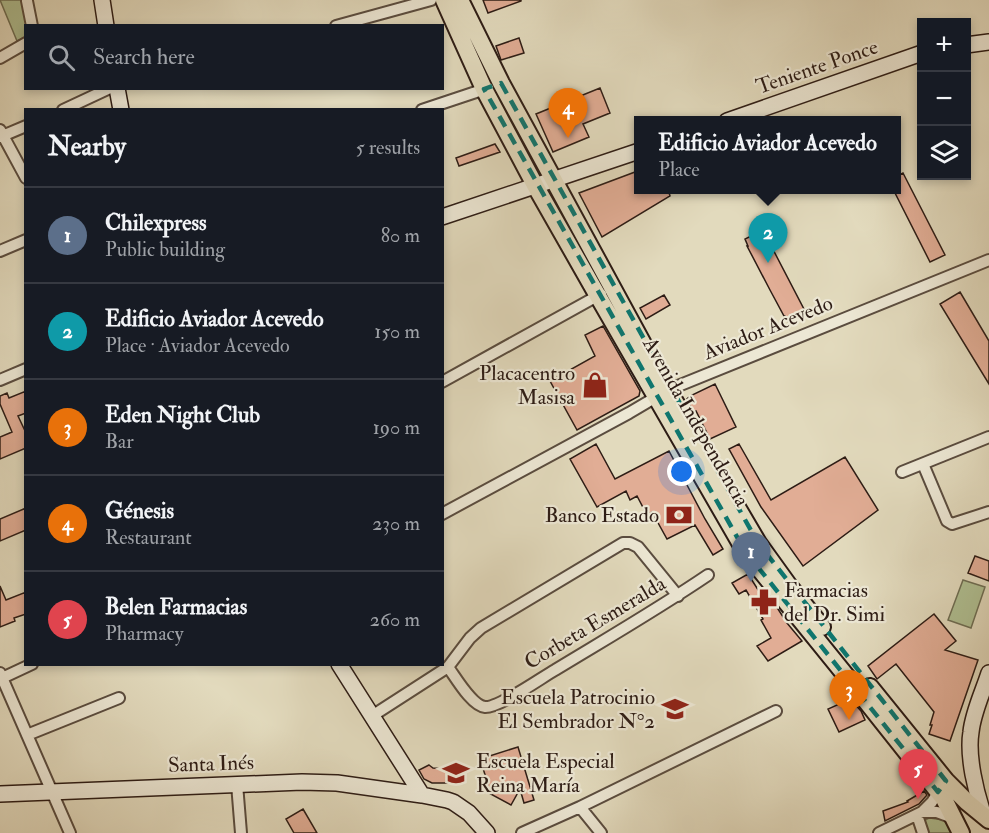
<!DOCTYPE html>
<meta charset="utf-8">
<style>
body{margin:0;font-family:"IM FELL Double Pica",serif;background:#242831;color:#f1f3f6}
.controls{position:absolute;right:18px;top:18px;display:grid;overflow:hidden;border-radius:0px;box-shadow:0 3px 9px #0003}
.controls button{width:54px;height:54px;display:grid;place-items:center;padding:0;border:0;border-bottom:2px solid #363941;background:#171b24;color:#f1f3f6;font:30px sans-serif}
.you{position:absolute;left:682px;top:472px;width:21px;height:21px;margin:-15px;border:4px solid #fff;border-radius:50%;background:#1a73e8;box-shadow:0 0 0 9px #1a73e833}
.badge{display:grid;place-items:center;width:39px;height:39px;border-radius:50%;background:#ea580c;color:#fff;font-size:20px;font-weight:700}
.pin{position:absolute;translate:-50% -50px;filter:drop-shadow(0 2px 3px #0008)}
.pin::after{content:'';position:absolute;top:32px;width:21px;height:18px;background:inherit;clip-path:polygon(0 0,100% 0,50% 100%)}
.popup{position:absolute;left:634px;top:116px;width:267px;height:78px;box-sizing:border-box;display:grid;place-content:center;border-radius:0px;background:#171b24;filter:drop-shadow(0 2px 4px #0005);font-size:20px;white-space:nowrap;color:#9ea1a6}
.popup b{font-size:22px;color:#f1f3f6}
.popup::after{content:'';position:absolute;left:50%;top:100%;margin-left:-12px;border:12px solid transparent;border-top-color:#171b24}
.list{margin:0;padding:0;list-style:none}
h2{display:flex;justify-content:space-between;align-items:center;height:78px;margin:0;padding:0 24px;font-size:26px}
h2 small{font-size:20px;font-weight:400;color:#9ea1a6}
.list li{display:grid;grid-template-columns:39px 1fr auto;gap:18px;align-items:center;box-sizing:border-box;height:96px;padding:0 24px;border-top:2px solid #363941}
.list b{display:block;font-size:22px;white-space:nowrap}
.list p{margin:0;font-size:20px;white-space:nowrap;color:#9ea1a6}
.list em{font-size:20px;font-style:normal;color:#9ea1a6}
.icon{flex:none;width:33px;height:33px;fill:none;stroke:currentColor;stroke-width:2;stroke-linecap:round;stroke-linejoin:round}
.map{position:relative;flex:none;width:989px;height:833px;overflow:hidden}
.search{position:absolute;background:#171b24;box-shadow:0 3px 9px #0003;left:24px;top:24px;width:420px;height:66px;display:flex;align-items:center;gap:15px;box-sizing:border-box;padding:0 21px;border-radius:0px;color:#9ea1a6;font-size:22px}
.panel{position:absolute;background:#171b24;box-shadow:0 3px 9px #0003;left:24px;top:108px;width:420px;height:558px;border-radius:0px}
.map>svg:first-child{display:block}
.green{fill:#b0c093;stroke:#6e6e54;stroke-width:1.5}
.building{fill:#e1ad95;stroke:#2d1c15;stroke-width:1.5}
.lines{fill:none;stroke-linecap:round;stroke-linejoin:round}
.street-casing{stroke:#5a4c3f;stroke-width:14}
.secondary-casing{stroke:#2d1c15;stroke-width:18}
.primary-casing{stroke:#2d1c15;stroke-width:20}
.street{stroke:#ece7d4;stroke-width:10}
.secondary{stroke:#ece7d4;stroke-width:15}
.primary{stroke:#e2dabd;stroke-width:16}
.marked{fill:none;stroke:#0f766e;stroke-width:4.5;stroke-dasharray:12 8;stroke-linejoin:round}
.labels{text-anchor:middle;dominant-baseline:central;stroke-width:4.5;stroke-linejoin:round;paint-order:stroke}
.street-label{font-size:21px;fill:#2d1c15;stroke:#ece7d4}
.poi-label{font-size:21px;fill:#2d1c15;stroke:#ece7d4;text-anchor:end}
</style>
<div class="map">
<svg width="989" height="833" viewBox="0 0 989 833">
<rect width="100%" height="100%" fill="#e2dabd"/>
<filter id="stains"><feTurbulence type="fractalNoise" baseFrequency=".00333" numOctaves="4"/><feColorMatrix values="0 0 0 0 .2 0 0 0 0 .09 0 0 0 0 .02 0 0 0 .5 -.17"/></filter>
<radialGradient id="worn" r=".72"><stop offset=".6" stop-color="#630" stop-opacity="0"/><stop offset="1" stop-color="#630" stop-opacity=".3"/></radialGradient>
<!-- green -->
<path class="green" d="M 0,0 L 27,0 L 28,25 L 26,26 L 25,37 L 17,41 Z
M 963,580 L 985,587 L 971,628 L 948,620 Z
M 929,818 C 945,820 948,818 955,833 L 925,833 L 925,820 Z"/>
<!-- building -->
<path class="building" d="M 483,0 L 521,0 L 521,1 L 488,13 Z
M 519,38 L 524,53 L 501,60 L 496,46 Z
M 600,88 L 610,113 L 583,124 L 589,137 L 553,152 L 536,114 Z
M 495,144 L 500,152 L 459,166 L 456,158 Z
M 635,172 L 639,180 L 639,189 L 668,189 L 670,196 L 602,237 L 579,193 Z
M 903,173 L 945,255 L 930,262 L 893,189 L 897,189 L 897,176 Z
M 761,231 L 764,237 L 766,236 L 806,313 L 789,323 L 785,316 L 784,316 L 770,290 L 747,246 L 748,246 L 745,239 Z
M 960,292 L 989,341 L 989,384 L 940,304 Z
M 664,295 L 670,305 L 646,319 L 640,308 Z
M 603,326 L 640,391 L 639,396 L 577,430 L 550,381 L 595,356 L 585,335 Z
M 715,384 L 736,427 L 710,439 L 696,411 L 693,412 L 687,399 L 690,396 Z
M 26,391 L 26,413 L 18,416 L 26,433 L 26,448 L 0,459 L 0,437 L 12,432 L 0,404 L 0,396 L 7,393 L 9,398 Z
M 596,444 L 615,479 L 669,451 L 705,519 L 723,549 L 713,555 L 695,525 L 667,539 L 652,512 L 647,515 L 637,496 L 630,500 L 626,491 L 597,507 L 570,459 Z
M 739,444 L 771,500 L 845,457 L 878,510 L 803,566 L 761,507 L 729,449 Z
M 26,508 L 26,530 L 0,541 L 0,519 Z
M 975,556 L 989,561 L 989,581 L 968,573 Z
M 748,574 L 762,596 L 766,594 L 778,609 L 787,623 L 802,641 L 768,661 L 757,646 L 771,638 L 761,620 L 763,619 L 746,590 L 739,594 L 732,583 Z
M 0,586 L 6,600 L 26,592 L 26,614 L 14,618 L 15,621 L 0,627 Z
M 934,614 L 956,641 L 945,650 L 978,660 L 950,741 L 929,734 L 932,725 L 930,725 L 934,712 L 896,664 L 877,679 L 868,666 Z
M 848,700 L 852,701 L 861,711 L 865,720 L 839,732 L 828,709 Z
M 518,747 L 534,800 L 524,803 L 520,789 L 511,805 L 485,791 L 488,784 L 480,759 Z
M 429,765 L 433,768 L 448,769 L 448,783 L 432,783 L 424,779 L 419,770 Z
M 924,791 L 927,795 L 919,804 L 885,821 L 883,811 L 908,802 L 907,801 Z
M 303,809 L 317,833 L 294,833 L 286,819 Z"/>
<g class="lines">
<!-- street casing -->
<g class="street-casing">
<path id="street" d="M 27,1 L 32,26
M 336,26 L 431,0
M 0,58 L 26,43
M 63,110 L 110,88
M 422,110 L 488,88
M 0,130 L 26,178
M 0,137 L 26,126
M 0,251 L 26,240
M 0,380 L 26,369
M 442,382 L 601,294
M 923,464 L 947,521 L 952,524 L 989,512
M 902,472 L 989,437
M 442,514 L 629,413 L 668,390 L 989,260
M 448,667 C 456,678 472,706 485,707 C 499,708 541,678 555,670 C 606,639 658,609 708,575
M 0,673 L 70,833
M 0,679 L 32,664
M 372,716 L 448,667 L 470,638 L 481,628 L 623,543 L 630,543 L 638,547 L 678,596
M 27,735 L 119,698
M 237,784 L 241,833
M 580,807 L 601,833
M 922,812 L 937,812 L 953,818
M 917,815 L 923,833
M 522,833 L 580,807 L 776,711
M 879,833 L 922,812 L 932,802 L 940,789"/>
</g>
<!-- secondary casing -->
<g class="secondary-casing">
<path id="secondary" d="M 102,0 L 106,26
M 966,45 L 989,42
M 117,88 L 121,110
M 727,121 L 922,53
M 442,217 L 639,151
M 339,664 L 422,795
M 0,794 L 302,782 L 337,783 L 422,795 L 447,800 L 453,802 L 469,813 L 487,833
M 984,816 C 976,793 967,756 971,732 C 973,712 983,692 989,673"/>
</g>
<!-- primary casing -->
<g class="primary-casing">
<path id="primary" d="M 444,0 L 484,89 L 536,187 L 598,296 L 745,551 L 847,677 L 944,799 L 961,833
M 460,0 L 501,83 L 668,390 L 758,543 L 789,586 L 822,627
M 870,687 L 946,781 L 967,802 L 989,820"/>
</g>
<!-- street -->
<use href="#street" class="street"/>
<!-- secondary -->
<use href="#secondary" class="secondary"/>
<!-- primary -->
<use href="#primary" class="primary"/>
</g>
<!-- marked area -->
<path class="marked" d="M 501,83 L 758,543 L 946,781 L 938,792 L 745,551 L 484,89 Z"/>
<!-- icons -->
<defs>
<g id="shop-bare" transform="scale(2.07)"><path d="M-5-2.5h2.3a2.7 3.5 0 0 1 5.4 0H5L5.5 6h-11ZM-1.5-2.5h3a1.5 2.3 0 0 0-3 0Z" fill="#8f2418" stroke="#ece7d4" stroke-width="2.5" paint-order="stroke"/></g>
<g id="bank-bare" transform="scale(2.07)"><path d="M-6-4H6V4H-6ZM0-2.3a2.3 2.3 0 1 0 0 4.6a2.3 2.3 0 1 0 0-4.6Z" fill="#8f2418" stroke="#ece7d4" stroke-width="2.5" paint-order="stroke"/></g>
<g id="pharmacy-bare" transform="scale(2.07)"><path d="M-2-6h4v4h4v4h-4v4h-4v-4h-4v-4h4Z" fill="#8f2418" stroke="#ece7d4" stroke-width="2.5" paint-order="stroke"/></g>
<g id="school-bare" transform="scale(2.07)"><path d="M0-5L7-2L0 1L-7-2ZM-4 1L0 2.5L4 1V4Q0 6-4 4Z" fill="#8f2418" stroke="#ece7d4" stroke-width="2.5" paint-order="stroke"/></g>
</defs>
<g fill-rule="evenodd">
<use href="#shop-bare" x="595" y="385"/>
<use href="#bank-bare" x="679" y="515"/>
<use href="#pharmacy-bare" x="764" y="602"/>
<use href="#school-bare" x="675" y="709"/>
<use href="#school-bare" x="456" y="773"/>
</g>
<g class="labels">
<!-- street labels -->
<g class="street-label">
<text transform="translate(817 67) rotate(-19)">Teniente Ponce</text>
<text transform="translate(768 328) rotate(-22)">Aviador Acevedo</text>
<text transform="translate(696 422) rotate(60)">Avenida Independencia</text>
<text transform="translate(595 623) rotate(-31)">Corbeta Esmeralda</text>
<text transform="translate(211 764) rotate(-2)">Santa Inés</text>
</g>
<!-- poi labels -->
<g class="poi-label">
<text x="575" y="373">Placacentro<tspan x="575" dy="24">Masisa</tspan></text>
<text x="659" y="515">Banco Estado</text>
<text x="784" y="590" text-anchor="start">Farmacias<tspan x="784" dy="24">del Dr. Simi</tspan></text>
<text x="655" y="697">Escuela Patrocinio<tspan x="655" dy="24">El Sembrador N°2</tspan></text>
<text x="476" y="761" text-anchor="start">Escuela Especial<tspan x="476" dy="24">Reina María</tspan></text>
</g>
</g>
<rect width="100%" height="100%" filter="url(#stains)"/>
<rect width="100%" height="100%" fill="url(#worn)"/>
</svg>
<div class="controls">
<button>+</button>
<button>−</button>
<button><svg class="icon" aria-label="layers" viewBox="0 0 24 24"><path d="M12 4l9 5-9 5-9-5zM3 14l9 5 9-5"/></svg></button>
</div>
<div class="you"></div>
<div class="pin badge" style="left:751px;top:582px;background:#5c6f8a">1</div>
<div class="pin badge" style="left:768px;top:263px;background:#0f9aa8">2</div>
<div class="popup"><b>Edificio Aviador Acevedo</b>Place</div>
<div class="pin badge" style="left:849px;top:720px;background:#e8710a">3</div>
<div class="pin badge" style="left:568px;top:138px;background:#e8710a">4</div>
<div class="pin badge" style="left:918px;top:799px;background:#e0444e">5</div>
<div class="search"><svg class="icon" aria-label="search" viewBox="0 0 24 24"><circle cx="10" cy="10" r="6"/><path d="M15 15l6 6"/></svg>Search here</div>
<section class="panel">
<h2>Nearby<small>5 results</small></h2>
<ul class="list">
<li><span class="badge" style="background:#5c6f8a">1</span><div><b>Chilexpress</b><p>Public building</p></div><em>80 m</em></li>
<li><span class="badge" style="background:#0f9aa8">2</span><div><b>Edificio Aviador Acevedo</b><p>Place · Aviador Acevedo</p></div><em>150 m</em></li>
<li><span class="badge" style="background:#e8710a">3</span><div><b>Eden Night Club</b><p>Bar</p></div><em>190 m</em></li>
<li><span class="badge" style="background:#e8710a">4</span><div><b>Génesis</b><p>Restaurant</p></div><em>230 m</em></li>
<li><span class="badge" style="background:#e0444e">5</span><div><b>Belen Farmacias</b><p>Pharmacy</p></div><em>260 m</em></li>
</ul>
</section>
</div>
